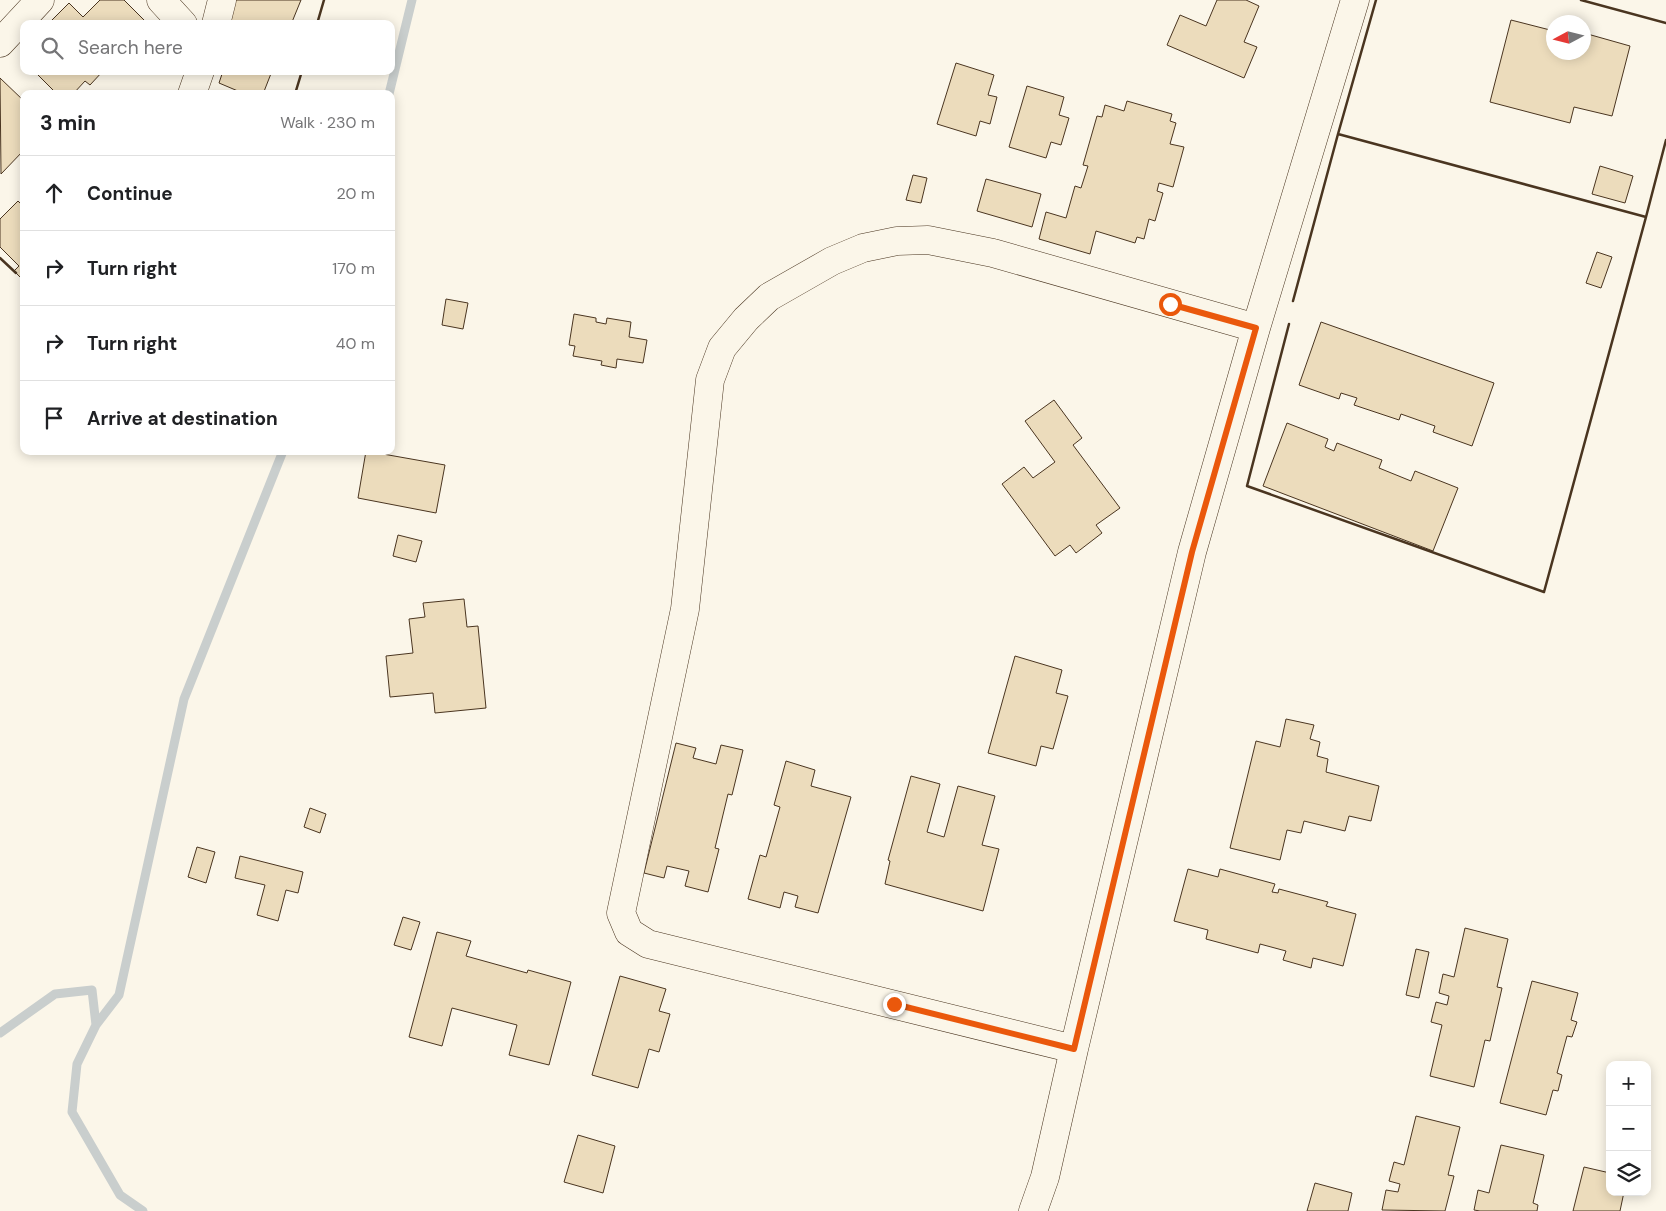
<!DOCTYPE html>
<meta charset="utf-8">
<style>
body{margin:0;font-family:"DM Sans",sans-serif;background:#f6f6f6;color:#202124}
.controls{position:absolute;right:15px;bottom:15px;display:grid;overflow:hidden;border-radius:10px;box-shadow:0 2px 12px #0003}
.controls button{width:45px;height:45px;display:grid;place-items:center;padding:0;border:0;border-bottom:1px solid #e0e0e0;background:#fff;color:#202124;font:25px sans-serif}
.compass{position:absolute;left:1546px;top:15px;width:45px;height:45px;border-radius:50%;background:#fff;box-shadow:0 2px 12px #0003;rotate:263deg}
.stop{position:absolute;width:15px;height:15px;margin:-11px;border:4px solid #ea580c;border-radius:50%;background:#fff}
.stop.end{background:#ea580c;border-color:#fff;box-shadow:0 1px 5px #0008}
.list{margin:0;padding:0;list-style:none}
h2{display:flex;justify-content:space-between;align-items:center;height:65px;margin:0;padding:0 20px;font-size:21px}
h2 small{font-size:16px;font-weight:400;color:#757577}
.list li{display:grid;grid-template-columns:32px 1fr auto;gap:15px;align-items:center;box-sizing:border-box;height:75px;padding:0 20px;border-top:1px solid #e0e0e0}
.list b{display:block;font-size:19px;white-space:nowrap}
.list em{font-size:16px;font-style:normal;color:#757577}
.icon{flex:none;width:28px;height:28px;fill:none;stroke:currentColor;stroke-width:2;stroke-linecap:round;stroke-linejoin:round}
.map{position:relative;flex:none;width:1666px;height:1211px;overflow:hidden}
.search{position:absolute;background:#fff;box-shadow:0 2px 12px #0003;left:20px;top:20px;width:375px;height:55px;display:flex;align-items:center;gap:12px;box-sizing:border-box;padding:0 18px;border-radius:10px;color:#757577;font-size:19px}
.panel{position:absolute;background:#fff;box-shadow:0 2px 12px #0003;left:20px;top:90px;width:375px;height:365px;border-radius:10px}
.map>svg:first-child{display:block}
.lines{fill:none;stroke-linecap:round;stroke-linejoin:round}
.stream{stroke:#c9cecd;stroke-width:9}
.building{fill:#ecdcbc;stroke:#4a3520}
.minor-casing{stroke:#4a3520;stroke-width:29}
.minor{stroke:#fbf6e9;stroke-width:28}
.wall{stroke:#4a3520;stroke-width:2.5}
.route{stroke:#ea580c;stroke-width:6}
</style>
<div class="map">
<svg width="1666" height="1211" viewBox="0 0 1666 1211">
<rect width="100%" height="100%" fill="#fbf6e9"/>
<g class="lines">
<!-- stream -->
<path class="stream" d="M 389,94 L 412,0
M 96,1025 L 119,995 L 184,699 L 283,451
M 0,1033 L 55,994 L 92,990 L 96,1025 L 77,1064 L 72,1112 L 120,1195 L 143,1211"/>
</g>
<!-- building -->
<path class="building" d="M 100,0 L 124,0 L 144,20 L 141,24 L 48,24 L 69,3 L 83,17 Z
M 231,0 L 301,0 L 292,22 L 295,24 L 221,24 Z
M 1217,0 L 1246,0 L 1259,6 L 1244,42 L 1257,47 L 1244,78 L 1167,45 L 1180,15 L 1206,26 Z
M 1511,20 L 1554,31 L 1554,52 L 1563,52 L 1578,56 L 1579,52 L 1584,52 L 1584,33 L 1630,46 L 1612,116 L 1574,107 L 1570,123 L 1490,102 Z
M 956,63 L 994,75 L 988,95 L 997,97 L 990,124 L 980,121 L 976,136 L 937,124 Z
M 34,71 L 103,71 L 90,85 L 85,81 L 73,94 L 57,94 Z
M 223,71 L 272,71 L 263,94 L 245,94 L 219,83 Z
M 0,78 L 24,101 L 24,140 L 21,143 L 24,145 L 24,150 L 1,174 Z
M 1027,86 L 1064,97 L 1059,115 L 1069,118 L 1061,145 L 1051,142 L 1046,158 L 1009,147 Z
M 1127,101 L 1172,114 L 1170,121 L 1176,123 L 1170,144 L 1184,147 L 1173,187 L 1159,183 L 1157,191 L 1163,193 L 1155,221 L 1149,219 L 1144,239 L 1137,237 L 1135,243 L 1096,231 L 1090,254 L 1039,239 L 1046,212 L 1066,218 L 1075,186 L 1081,188 L 1088,166 L 1083,165 L 1097,116 L 1102,117 L 1105,105 L 1124,111 Z
M 1600,166 L 1633,176 L 1625,203 L 1592,194 Z
M 913,175 L 927,178 L 921,203 L 906,200 Z
M 986,179 L 1041,194 L 1032,227 L 977,211 Z
M 18,201 L 24,207 L 24,281 L 14,271 L 19,266 L 0,247 L 0,219 Z
M 1597,252 L 1612,257 L 1601,288 L 1586,283 Z
M 446,299 L 468,303 L 463,329 L 442,325 Z
M 574,314 L 596,318 L 596,322 L 606,324 L 607,318 L 631,322 L 629,337 L 647,340 L 643,363 L 617,359 L 616,368 L 601,365 L 602,361 L 573,356 L 575,346 L 569,345 Z
M 1321,322 L 1494,383 L 1472,446 L 1433,432 L 1435,426 L 1401,414 L 1399,420 L 1354,405 L 1357,398 L 1341,393 L 1339,399 L 1299,385 Z
M 1054,400 L 1082,438 L 1073,445 L 1120,508 L 1096,525 L 1102,533 L 1076,553 L 1070,545 L 1055,556 L 1002,484 L 1024,467 L 1033,478 L 1055,462 L 1025,421 Z
M 1287,423 L 1328,439 L 1325,447 L 1334,451 L 1337,443 L 1382,460 L 1379,468 L 1411,481 L 1415,471 L 1458,488 L 1433,551 L 1263,486 Z
M 366,451 L 445,465 L 436,513 L 358,498 Z
M 398,535 L 422,541 L 416,562 L 393,556 Z
M 464,599 L 467,627 L 478,626 L 486,708 L 435,713 L 433,693 L 390,697 L 386,656 L 413,653 L 409,619 L 425,617 L 423,603 Z
M 1015,656 L 1062,670 L 1056,693 L 1068,696 L 1053,749 L 1041,746 L 1036,766 L 988,753 Z
M 1286,719 L 1314,725 L 1310,739 L 1320,742 L 1317,756 L 1328,759 L 1326,772 L 1379,786 L 1371,821 L 1349,816 L 1345,831 L 1304,821 L 1301,833 L 1287,830 L 1280,860 L 1230,848 L 1256,741 L 1280,747 Z
M 676,743 L 696,748 L 693,758 L 716,764 L 721,745 L 743,750 L 732,795 L 728,794 L 715,848 L 719,849 L 708,892 L 685,886 L 689,871 L 667,866 L 664,878 L 644,873 Z
M 786,761 L 815,770 L 811,786 L 851,797 L 818,913 L 795,907 L 798,896 L 784,892 L 780,908 L 748,899 L 760,855 L 766,857 L 780,807 L 774,805 Z
M 911,776 L 940,784 L 927,832 L 944,837 L 958,786 L 995,796 L 982,845 L 999,849 L 983,911 L 885,884 L 890,861 L 888,860 Z
M 310,808 L 326,814 L 320,833 L 304,827 Z
M 197,847 L 215,852 L 206,883 L 188,877 Z
M 240,856 L 303,872 L 298,893 L 286,890 L 278,921 L 257,915 L 265,885 L 235,878 Z
M 1188,869 L 1218,877 L 1220,869 L 1275,884 L 1272,892 L 1278,893 L 1279,889 L 1328,902 L 1326,906 L 1356,914 L 1343,966 L 1313,958 L 1311,968 L 1283,960 L 1286,951 L 1260,944 L 1258,953 L 1206,939 L 1208,930 L 1174,921 Z
M 403,917 L 420,922 L 411,950 L 394,945 Z
M 1465,928 L 1508,939 L 1497,987 L 1502,988 L 1490,1041 L 1485,1040 L 1474,1087 L 1430,1076 L 1442,1025 L 1431,1022 L 1436,1002 L 1447,1005 L 1449,996 L 1439,993 L 1443,974 L 1454,977 Z
M 437,932 L 471,941 L 466,956 L 527,973 L 528,970 L 571,982 L 549,1065 L 509,1055 L 517,1025 L 452,1008 L 442,1046 L 409,1037 Z
M 1416,949 L 1429,952 L 1419,998 L 1406,995 Z
M 620,976 L 666,989 L 659,1011 L 670,1014 L 659,1052 L 649,1049 L 638,1088 L 592,1075 Z
M 1532,981 L 1578,993 L 1571,1020 L 1577,1022 L 1572,1037 L 1567,1036 L 1557,1073 L 1562,1075 L 1558,1091 L 1553,1090 L 1546,1115 L 1500,1103 Z
M 1416,1116 L 1460,1127 L 1448,1175 L 1454,1176 L 1445,1211 L 1382,1210 L 1386,1190 L 1398,1192 L 1400,1184 L 1389,1181 L 1394,1162 L 1404,1165 Z
M 578,1135 L 615,1146 L 603,1193 L 564,1182 Z
M 1501,1145 L 1544,1155 L 1533,1203 L 1538,1205 L 1537,1211 L 1480,1211 L 1474,1210 L 1478,1190 L 1489,1193 Z
M 1584,1167 L 1610,1173 L 1610,1192 L 1624,1192 L 1620,1211 L 1573,1211 Z
M 1315,1183 L 1352,1193 L 1348,1211 L 1307,1211 Z"/>
<g class="lines">
<!-- minor casing -->
<g class="minor-casing">
<path id="minor" d="M 161,0 L 183,24
M 216,24 L 222,0
M 0,43 L 40,0
M 192,94 L 200,71
M 1256,328 L 993,253 L 928,240 L 897,241 L 863,248 L 832,261 L 769,297 L 746,319 L 722,348 L 710,380 L 685,609 L 621,913 L 629,932 L 648,944 L 1074,1049 L 1192,552 L 1256,328 L 1355,0
M 1033,1211 L 1045,1177 L 1074,1049"/>
</g>
<!-- minor -->
<use href="#minor" class="minor"/>
<!-- wall -->
<path class="wall" d="M 1376,0 L 1338,134 L 1646,217 L 1666,140
M 1581,0 L 1666,23
M 317,24 L 324,0
M 295,94 L 302,71
M 0,258 L 16,273
M 1293,301 L 1338,134
M 1289,324 L 1247,486 L 1544,592 L 1646,217"/>
</g>
<g class="lines">
<!-- route -->
<path class="route" d="M 894,1004 L 1074,1049 L 1192,552 L 1256,328 L 1170,304"/>
</g>
</svg>
<div class="controls">
<button>+</button>
<button>−</button>
<button><svg class="icon" aria-label="layers" viewBox="0 0 24 24"><path d="M12 4l9 5-9 5-9-5zM3 14l9 5 9-5"/></svg></button>
</div>
<svg class="compass" viewBox="-18 -18 36 36"><path d="M0-13l5 13h-10z" fill="#e53935"/><path d="M0 13l5-13h-10z" fill="#757577"/></svg>
<div class="stop" style="left:1170px;top:304px"></div>
<div class="stop end" style="left:894px;top:1004px"></div>
<div class="search"><svg class="icon" aria-label="search" viewBox="0 0 24 24"><circle cx="10" cy="10" r="6"/><path d="M15 15l6 6"/></svg>Search here</div>
<section class="panel">
<h2>3 min<small>Walk · 230 m</small></h2>
<ul class="list">
<li><svg class="icon" aria-label="ahead" viewBox="0 0 24 24"><path d="M12 20V5M6 11l6-6 6 6"/></svg><div><b>Continue</b></div><em>20 m</em></li>
<li><svg class="icon" aria-label="right" viewBox="0 0 24 24"><path d="M7 20v-9h11M14 6l5 5-5 5"/></svg><div><b>Turn right</b></div><em>170 m</em></li>
<li><svg class="icon" aria-label="right" viewBox="0 0 24 24"><path d="M7 20v-9h11M14 6l5 5-5 5"/></svg><div><b>Turn right</b></div><em>40 m</em></li>
<li><svg class="icon" aria-label="arrive" viewBox="0 0 24 24"><path d="M6 21V4h12l-3 4 3 4H6"/></svg><div><b>Arrive at destination</b></div></li>
</ul>
</section>
</div>
